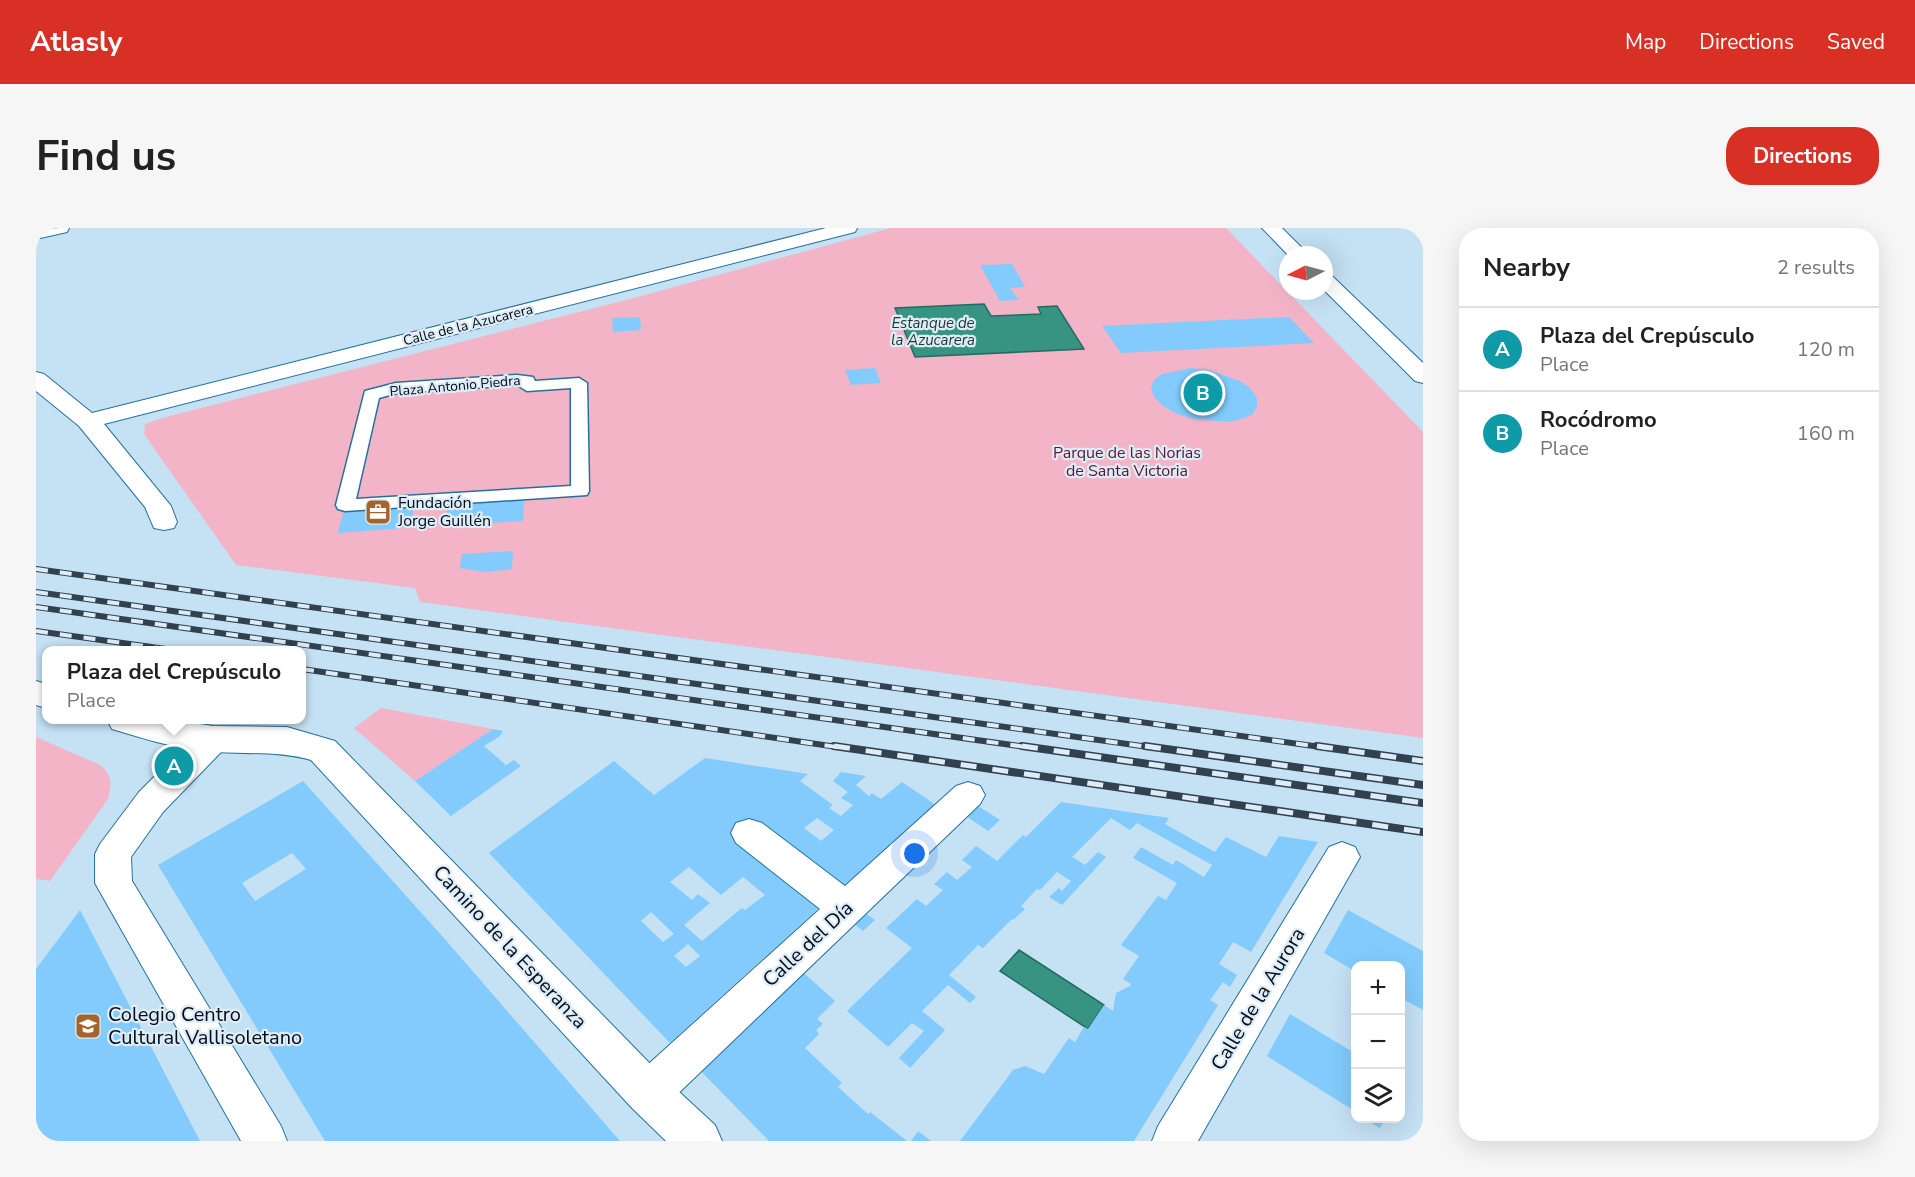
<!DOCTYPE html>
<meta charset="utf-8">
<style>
body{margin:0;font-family:"Nunito Sans",sans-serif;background:#f6f6f6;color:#222}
.controls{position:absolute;right:18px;bottom:18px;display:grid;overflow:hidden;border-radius:12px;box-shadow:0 6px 24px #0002}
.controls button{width:54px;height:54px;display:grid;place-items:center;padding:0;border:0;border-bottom:2px solid #e0e0e0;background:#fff;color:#222;font:30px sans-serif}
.compass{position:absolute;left:1243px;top:18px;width:54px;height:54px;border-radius:50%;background:#fff;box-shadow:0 6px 24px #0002;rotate:264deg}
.you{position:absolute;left:879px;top:626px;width:21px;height:21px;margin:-15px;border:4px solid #fff;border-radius:50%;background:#1a73e8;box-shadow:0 0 0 9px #1a73e833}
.badge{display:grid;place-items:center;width:39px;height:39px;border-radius:50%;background:#d93025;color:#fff;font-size:20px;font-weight:700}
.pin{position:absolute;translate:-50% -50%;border:3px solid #fff;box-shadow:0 2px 6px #0006}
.popup{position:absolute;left:6px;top:418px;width:264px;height:78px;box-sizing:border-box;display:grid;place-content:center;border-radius:12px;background:#fff;filter:drop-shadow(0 2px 4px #0005);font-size:20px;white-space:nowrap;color:#767676}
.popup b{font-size:22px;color:#222}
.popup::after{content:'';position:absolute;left:50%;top:100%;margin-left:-12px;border:12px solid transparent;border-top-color:#fff}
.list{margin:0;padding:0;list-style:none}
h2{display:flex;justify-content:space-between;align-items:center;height:78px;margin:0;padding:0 24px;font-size:26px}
h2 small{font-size:20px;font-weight:400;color:#767676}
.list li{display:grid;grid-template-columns:39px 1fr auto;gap:18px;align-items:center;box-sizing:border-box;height:84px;padding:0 24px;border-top:2px solid #e0e0e0}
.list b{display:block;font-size:22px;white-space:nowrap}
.list p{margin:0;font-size:20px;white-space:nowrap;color:#767676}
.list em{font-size:20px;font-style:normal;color:#767676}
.icon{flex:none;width:33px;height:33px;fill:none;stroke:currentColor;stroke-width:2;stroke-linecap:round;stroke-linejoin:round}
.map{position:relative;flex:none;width:1387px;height:913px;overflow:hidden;border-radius:24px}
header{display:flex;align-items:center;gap:36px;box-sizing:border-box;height:84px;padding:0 30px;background:#d93025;color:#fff}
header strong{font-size:28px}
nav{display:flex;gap:33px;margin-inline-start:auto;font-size:21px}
.intro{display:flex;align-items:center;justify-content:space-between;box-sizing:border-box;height:144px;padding:0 36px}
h1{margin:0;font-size:42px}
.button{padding:15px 27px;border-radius:24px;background:#d93025;color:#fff;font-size:21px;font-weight:700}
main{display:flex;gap:36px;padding:0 36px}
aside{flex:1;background:#fff;border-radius:24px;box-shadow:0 6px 24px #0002}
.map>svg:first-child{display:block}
.green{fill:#f3b4c7}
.water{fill:#379382;stroke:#266b63;stroke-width:1.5}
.building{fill:#82cbfc;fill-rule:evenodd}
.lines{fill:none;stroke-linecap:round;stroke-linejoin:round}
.pedestrian-casing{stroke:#24719d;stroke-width:3}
.minor-casing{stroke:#24719d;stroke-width:2}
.tertiary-casing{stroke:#24719d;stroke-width:2}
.pedestrian{fill:#fff;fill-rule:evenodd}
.minor{fill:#fff;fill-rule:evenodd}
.tertiary{fill:#fff;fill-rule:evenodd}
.rail-far1-casing{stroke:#314150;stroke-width:6}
.rail-casing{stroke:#314150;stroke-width:8}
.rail-far1{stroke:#deecf6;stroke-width:4;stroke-dasharray:12;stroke-linecap:butt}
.rail{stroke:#deecf6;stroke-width:5;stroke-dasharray:16;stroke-linecap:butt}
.labels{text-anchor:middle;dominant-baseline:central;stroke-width:4.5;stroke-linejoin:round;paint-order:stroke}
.far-street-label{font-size:14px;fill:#000d1a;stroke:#deecf6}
.far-water-label{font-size:15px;font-style:italic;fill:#1c3832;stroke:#deecf6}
.park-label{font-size:16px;fill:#5c1433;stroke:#deecf6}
.poi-label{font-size:16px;fill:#000d1a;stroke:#deecf6;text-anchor:start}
.near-street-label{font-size:20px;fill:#000d1a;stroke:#deecf6}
.near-poi-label{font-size:20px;fill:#000d1a;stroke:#deecf6;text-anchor:start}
</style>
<header>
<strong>Atlasly</strong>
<nav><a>Map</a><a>Directions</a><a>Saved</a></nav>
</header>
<div class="intro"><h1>Find us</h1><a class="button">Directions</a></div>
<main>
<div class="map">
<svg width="1387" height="913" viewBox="0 0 1387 913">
<rect width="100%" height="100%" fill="#c5e1f4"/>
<!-- green -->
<path class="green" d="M 855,0 L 1190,0 L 1387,204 L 1387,510 L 384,374 L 379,360 L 200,337 L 108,206 L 109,196 L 126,190 L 594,71 Z
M 345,480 L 457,501 L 379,553 L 318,500 Z
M 0,509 L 64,537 C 76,547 76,556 72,571 L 14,653 L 0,651 Z"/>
<!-- water -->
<path class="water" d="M 948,76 L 955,88 L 1005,86 L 1002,79 L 1021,78 L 1048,121 L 879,129 L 859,80 Z
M 983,722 L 1068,777 L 1052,801 L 964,743 Z"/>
<!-- building -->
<path class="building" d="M 976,36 L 989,59 L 974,60 L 983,72 L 964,73 L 944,37 Z
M 604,89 L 605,102 L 577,104 L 576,90 Z
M 1253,89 L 1278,115 L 1085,125 L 1066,98 Z
M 839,140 L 845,155 L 815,157 L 809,142 Z
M 1155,140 L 1173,142 L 1204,153 L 1215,161 L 1221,170 L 1221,178 L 1217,186 L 1206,191 L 1192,194 L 1158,191 L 1141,186 L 1127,178 L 1118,169 L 1115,160 L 1118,152 L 1126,146 Z
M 488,267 L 487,293 L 409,298 L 412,272 Z
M 379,274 L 376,290 L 383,290 L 382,299 L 302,305 L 309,277 Z
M 477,323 L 476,341 L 449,344 L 424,340 L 426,326 Z
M 457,501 L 467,503 L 464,508 L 448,518 L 470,537 L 478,532 L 485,538 L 415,588 L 379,553 Z
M 669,530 L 772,546 L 764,553 L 797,577 L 793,580 L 805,588 L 817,577 L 805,570 L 812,564 L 797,553 L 805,544 L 830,548 L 820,557 L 833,568 L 836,565 L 845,571 L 866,554 L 900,577 L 802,663 L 713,593 L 695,607 L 784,679 L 634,815 L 453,625 L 578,533 L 618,567 ZM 781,590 L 798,602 L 785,613 L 768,600 ZM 653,639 L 685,667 L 707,649 L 729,667 L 709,682 L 706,680 L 666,713 L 648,697 L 674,675 L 662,666 L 656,672 L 634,654 ZM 615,684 L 638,706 L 627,714 L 605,693 ZM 652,716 L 664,728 L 650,739 L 638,728 Z
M 267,553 L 407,709 L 584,913 L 289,913 L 122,637 ZM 256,625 L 270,641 L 219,673 L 206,655 Z
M 1025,574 L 1133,590 L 1129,596 L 1179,624 L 1190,609 L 1230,629 L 1243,608 L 1282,614 L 1215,724 L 1197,714 L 1183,736 L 1201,747 L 1194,759 L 1187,754 L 1174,772 L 1182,777 L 1098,913 L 924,913 L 977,842 L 989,838 L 1008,846 L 1033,810 L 1039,814 L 1048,799 L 1052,801 L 1068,777 L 1077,783 L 1080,765 L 1094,758 L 1095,756 L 1087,751 L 1103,728 L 1085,717 L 1122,668 L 1130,672 L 1141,655 L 1097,630 L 1105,619 L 1137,637 L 1140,632 L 1168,649 L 1176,637 L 1101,595 L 1094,602 L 1075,590 L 1036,629 L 1049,637 L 1062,624 L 1070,629 L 1026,677 L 1013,669 L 1023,660 L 1026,663 L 1035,653 L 1021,644 L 1004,662 L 1001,661 L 985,678 L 989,681 L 977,692 L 976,691 L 947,720 L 942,717 L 913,747 L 940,769 L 934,775 L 912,757 L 886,783 L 909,802 L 874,840 L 863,830 L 888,803 L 876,795 L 852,819 L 811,783 L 876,720 L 850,700 L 881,671 L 890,678 L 907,662 L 898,656 L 911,644 L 921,652 L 936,639 L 926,632 L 940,618 L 961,633 L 987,607 L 990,609 Z
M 939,576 L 964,592 L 952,603 L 927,586 Z
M 823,680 L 839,692 L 827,703 L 812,691 Z
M 44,682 L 164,913 L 0,913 L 0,741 Z
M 1312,682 L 1387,723 L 1387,782 L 1365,770 L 1364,738 L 1320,738 L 1320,744 L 1288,725 Z
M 760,738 L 799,773 L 781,791 L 787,796 L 780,802 L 783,806 L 769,820 L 806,855 L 802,859 L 832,886 L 834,884 L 871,913 L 733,913 L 654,832 Z
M 1254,786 L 1320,826 L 1320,884 L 1231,828 Z
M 1329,891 L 1349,891 L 1344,900 Z
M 882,903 L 895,913 L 875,913 Z"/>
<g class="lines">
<!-- pedestrian casing -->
<g class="pedestrian-casing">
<path id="pedestrian" d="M 481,147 L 497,149 L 499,153 L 543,150 L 551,155 L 553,263 L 551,267 L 309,283 L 302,281 L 300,277 L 329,163 L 360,155 ZM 481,157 L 491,163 L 535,160 L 535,258 L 320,271 L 343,170 L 361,165 Z"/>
</g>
<!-- minor casing -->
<g class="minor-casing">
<path id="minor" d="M 0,0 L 33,0 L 31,4 L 0,11 Z
M 790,0 L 821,0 L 819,4 L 68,196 L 135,278 L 141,294 L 138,300 L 128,302 L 118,300 L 109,279 L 43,198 L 0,163 L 0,144 L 8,146 L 56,185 Z
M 1226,0 L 1246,0 L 1273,27 L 1252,27 Z
M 1288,45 L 1295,47 L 1387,135 L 1387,155 L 1379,153 L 1288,62 Z
M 177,499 L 189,502 L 194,511 L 189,520 L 127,584 L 95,629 L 96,653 L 245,898 L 251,913 L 205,913 L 59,655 L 59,626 L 64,616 L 103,564 L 165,502 Z
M 932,554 L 944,558 L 949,567 L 944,576 L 627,880 L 612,886 L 597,880 L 591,865 L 597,850 L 784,681 L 700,615 L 695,605 L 700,595 L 713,591 L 726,595 L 809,658 L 920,558 Z
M 1306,614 L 1319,619 L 1324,629 L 1162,913 L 1116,913 L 1122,898 L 1293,619 Z"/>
</g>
<!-- tertiary casing -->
<g class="tertiary-casing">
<path id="tertiary" d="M 0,453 L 10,456 L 10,480 L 0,477 Z
M 71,492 L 137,492 L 177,498 L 251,499 L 299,513 L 628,850 L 679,897 L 686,913 L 630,913 L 596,880 L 275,532 C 243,523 212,526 179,524 C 144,522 109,511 76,501 Z"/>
</g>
<!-- pedestrian -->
<use href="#pedestrian" class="pedestrian"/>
<!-- minor -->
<use href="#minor" class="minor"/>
<!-- tertiary -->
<use href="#tertiary" class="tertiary"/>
<!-- rail-far1 casing -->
<g class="rail-far1-casing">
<path id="rail-far1" d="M 0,341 L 1292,520
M 0,364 L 1120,520
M 0,379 L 997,520
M 0,403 L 137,422
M 266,441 L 808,520"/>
</g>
<!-- rail casing -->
<g class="rail-casing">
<path id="rail" d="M 798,518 L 1387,604
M 986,518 L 1387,575
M 1109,518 L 1387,557
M 1281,518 L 1387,533"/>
</g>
<!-- rail-far1 -->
<use href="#rail-far1" class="rail-far1"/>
<!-- rail -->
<use href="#rail" class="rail"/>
</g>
<!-- icons -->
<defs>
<g id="office-square" transform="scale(1.35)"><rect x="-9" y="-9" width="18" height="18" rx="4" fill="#a4642c" stroke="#deecf6"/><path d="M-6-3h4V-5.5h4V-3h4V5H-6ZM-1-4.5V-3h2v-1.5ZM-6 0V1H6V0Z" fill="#fff"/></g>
<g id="school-square" transform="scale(1.35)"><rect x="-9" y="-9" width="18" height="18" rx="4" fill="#a4642c" stroke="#deecf6"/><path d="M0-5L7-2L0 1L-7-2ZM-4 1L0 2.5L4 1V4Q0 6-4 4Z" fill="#fff"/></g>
</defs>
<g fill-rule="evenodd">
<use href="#office-square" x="342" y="284"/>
<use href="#school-square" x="52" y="798"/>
</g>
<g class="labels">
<!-- far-street labels -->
<g class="far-street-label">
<text transform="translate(432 97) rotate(-14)">Calle de la Azucarera</text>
<text transform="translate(419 158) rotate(-5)">Plaza Antonio Piedra</text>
</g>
<!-- far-water labels -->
<g class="far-water-label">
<text x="897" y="95">Estanque de<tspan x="897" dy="17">la Azucarera</tspan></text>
</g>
<!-- park labels -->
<g class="park-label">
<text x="1091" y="225">Parque de las Norias<tspan x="1091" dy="18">de Santa Victoria</tspan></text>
</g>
<!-- poi labels -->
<g class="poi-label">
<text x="362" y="275">Fundación<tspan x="362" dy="18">Jorge Guillén</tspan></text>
</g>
<!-- near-street labels -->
<g class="near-street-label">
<text transform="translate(772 716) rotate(-43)">Calle del Día</text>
<text transform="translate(474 719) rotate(47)">Camino de la Esperanza</text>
<text transform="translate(1222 771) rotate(-59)">Calle de la Aurora</text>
</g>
<!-- near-poi labels -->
<g class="near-poi-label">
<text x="72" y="786">Colegio Centro<tspan x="72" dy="23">Cultural Vallisoletano</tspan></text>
</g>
</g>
</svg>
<div class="controls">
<button>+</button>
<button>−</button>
<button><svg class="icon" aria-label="layers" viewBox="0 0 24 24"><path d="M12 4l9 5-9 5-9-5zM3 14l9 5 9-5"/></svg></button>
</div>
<svg class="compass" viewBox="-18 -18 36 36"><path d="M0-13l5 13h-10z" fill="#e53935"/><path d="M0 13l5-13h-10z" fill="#767676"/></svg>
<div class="you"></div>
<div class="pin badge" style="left:138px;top:538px;background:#0f9aa8">A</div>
<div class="popup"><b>Plaza del Crepúsculo</b>Place</div>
<div class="pin badge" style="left:1167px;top:165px;background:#0f9aa8">B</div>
</div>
<aside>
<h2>Nearby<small>2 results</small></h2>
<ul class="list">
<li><span class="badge" style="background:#0f9aa8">A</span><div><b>Plaza del Crepúsculo</b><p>Place</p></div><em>120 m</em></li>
<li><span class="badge" style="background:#0f9aa8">B</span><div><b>Rocódromo</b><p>Place</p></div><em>160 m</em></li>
</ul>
</aside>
</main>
